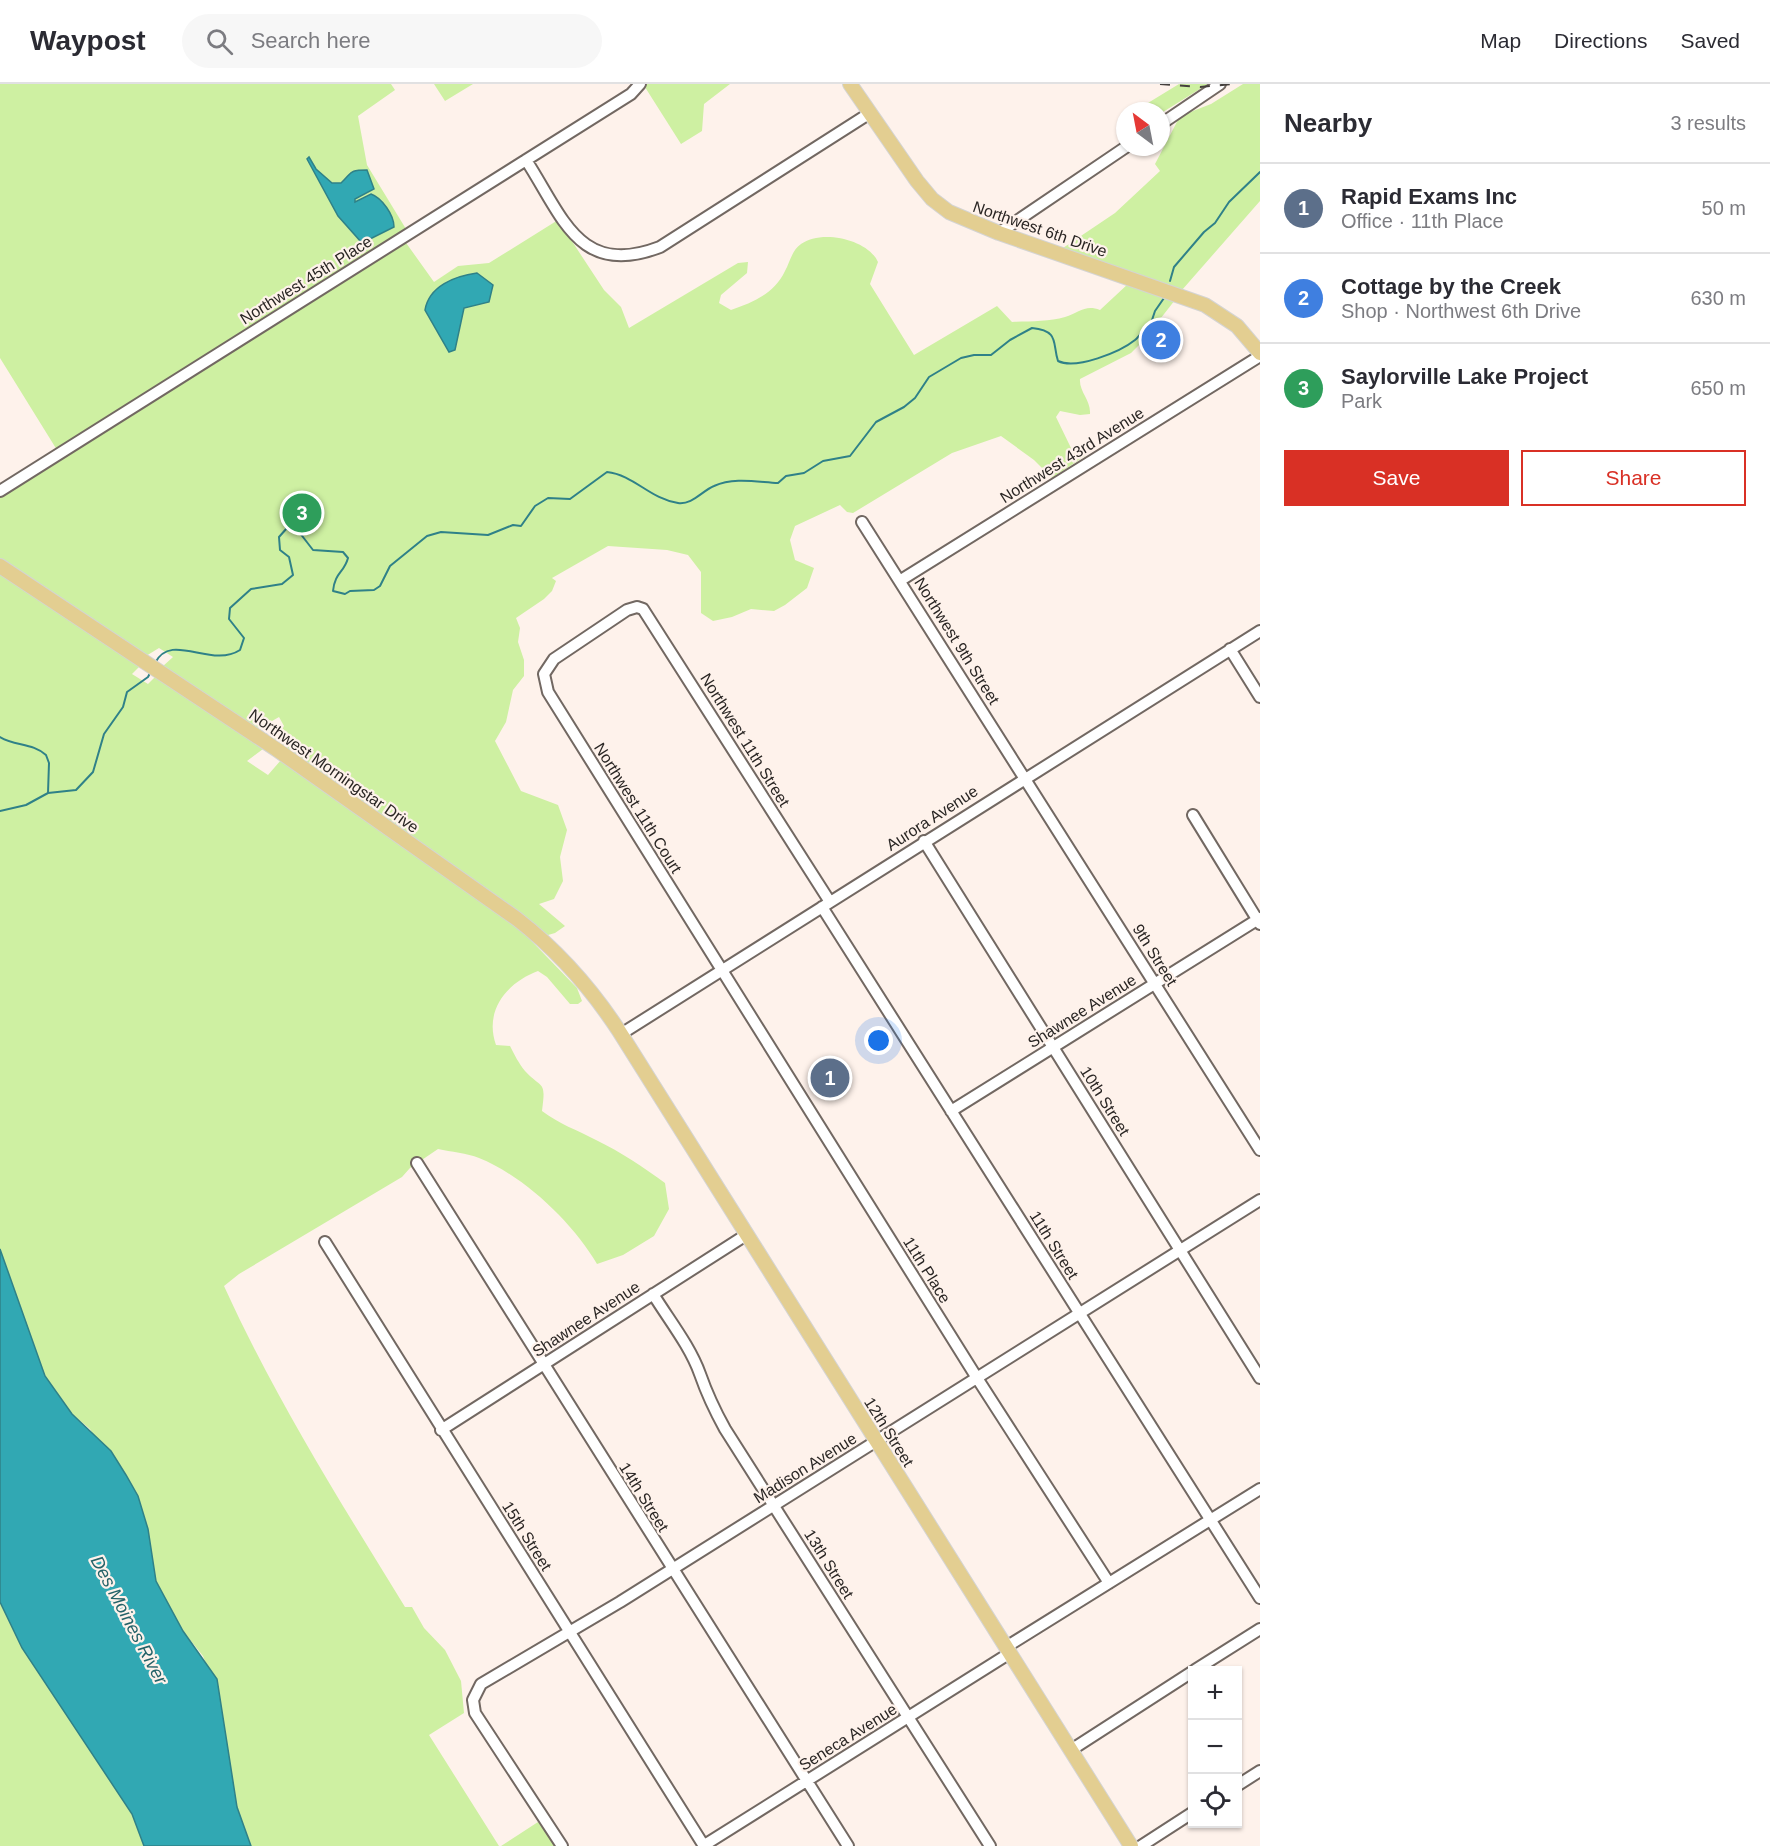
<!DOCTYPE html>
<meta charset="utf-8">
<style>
body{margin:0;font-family:Arial,sans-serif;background:#f7f7f7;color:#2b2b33}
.controls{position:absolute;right:18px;bottom:18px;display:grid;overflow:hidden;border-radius:0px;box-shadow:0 2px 4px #0004}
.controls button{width:54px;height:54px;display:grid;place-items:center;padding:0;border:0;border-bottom:2px solid #e1e1e2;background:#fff;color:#2b2b33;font:30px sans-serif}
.compass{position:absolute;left:1116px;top:18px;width:54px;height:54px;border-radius:50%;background:#fff;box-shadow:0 2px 4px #0004;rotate:328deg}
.you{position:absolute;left:879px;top:957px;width:21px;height:21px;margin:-15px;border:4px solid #fff;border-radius:50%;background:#1a73e8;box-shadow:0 0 0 9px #1a73e833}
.badge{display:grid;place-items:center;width:39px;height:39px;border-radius:50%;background:#d93025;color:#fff;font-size:20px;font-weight:700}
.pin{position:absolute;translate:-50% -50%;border:3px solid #fff;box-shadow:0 2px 6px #0006}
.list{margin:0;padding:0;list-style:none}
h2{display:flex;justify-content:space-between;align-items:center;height:78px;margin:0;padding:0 24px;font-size:26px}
h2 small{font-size:20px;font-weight:400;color:#7c7c81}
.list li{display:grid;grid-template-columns:39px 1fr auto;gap:18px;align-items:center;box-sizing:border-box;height:90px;padding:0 24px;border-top:2px solid #e1e1e2}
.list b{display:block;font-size:22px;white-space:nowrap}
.list p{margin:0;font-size:20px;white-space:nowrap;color:#7c7c81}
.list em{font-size:20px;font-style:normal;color:#7c7c81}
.actions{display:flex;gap:12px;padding:18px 24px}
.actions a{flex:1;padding:14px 0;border:2px solid #d93025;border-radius:0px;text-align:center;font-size:21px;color:#d93025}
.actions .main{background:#d93025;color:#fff}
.icon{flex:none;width:33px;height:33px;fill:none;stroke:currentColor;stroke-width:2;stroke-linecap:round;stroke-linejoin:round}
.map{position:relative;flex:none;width:1260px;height:1762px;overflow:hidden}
header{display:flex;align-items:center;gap:36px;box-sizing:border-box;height:84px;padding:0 30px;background:#fff;border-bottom:2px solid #e1e1e2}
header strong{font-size:28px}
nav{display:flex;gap:33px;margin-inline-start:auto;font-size:21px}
.search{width:420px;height:54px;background:#f7f7f7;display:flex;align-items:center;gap:15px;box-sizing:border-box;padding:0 21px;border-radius:33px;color:#7c7c81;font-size:22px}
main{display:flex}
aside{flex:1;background:#fff}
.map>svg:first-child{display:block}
.green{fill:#cef0a2}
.water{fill:#31a8b3;stroke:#2f8188;stroke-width:1.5}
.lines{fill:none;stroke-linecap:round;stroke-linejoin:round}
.stream{stroke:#2f8188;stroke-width:2}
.minor-casing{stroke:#726862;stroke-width:14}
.major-casing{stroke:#d4d4d3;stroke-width:16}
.minor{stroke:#fff;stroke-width:10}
.major{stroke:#e3ce91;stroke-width:14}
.rail{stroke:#45403d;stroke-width:2;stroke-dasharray:10 10;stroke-linecap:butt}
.labels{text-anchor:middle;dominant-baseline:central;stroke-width:4.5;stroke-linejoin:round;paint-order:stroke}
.street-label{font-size:16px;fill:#2a2624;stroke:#fef2eb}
.water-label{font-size:18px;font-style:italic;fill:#246268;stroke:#fef2eb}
</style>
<header>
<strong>Waypost</strong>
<div class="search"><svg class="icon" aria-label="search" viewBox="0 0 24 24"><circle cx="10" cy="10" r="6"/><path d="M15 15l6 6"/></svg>Search here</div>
<nav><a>Map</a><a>Directions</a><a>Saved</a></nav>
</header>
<main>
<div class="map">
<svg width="1260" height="1762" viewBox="0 0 1260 1762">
<rect width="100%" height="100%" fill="#fef2eb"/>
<!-- green -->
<path class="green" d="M 0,0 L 391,0 L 395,6 L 358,32 L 367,81 L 406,145 L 57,366 L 0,274 Z
M 434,0 L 473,0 L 445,17 Z
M 643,0 L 730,0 L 704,20 L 702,47 L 681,60 Z
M 1179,0 L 1208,0 L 1163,28 L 1143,22 Z
M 1243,0 L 1260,0 L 1260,117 L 1182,206 L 1112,181 L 1060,166 L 1115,129 L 1160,87 L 1155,80 L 1180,32 L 1211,20 Z
M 558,136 L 604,206 L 621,223 L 629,244 L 738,179 L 748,178 L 747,189 L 721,211 L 719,219 L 731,226 C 753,218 774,210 785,187 C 790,178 792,166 801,160 C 821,145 868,155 878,178 L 870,200 L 914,271 L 997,222 L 1012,238 C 1029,237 1049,238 1065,233 C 1079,229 1085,220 1100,226 L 1129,199 L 1175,216 L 1143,257 L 1131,269 L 1080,295 C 1079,308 1091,316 1090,330 L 1080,331 L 1060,327 L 1056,333 L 1071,364 L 1085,372 L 1052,394 L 1034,376 L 1001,352 L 952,369 L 853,429 L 847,428 L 840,421 L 795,442 L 790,456 L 795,476 L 814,484 L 807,504 L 785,521 L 774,527 L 751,525 L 732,533 L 713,537 L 701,529 L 701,488 L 688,471 L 667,466 L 608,462 L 552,494 L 556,497 L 552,507 L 544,515 L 516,534 L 520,544 L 518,558 L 524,576 L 524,592 L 513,606 L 506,638 L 495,657 L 521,707 L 558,721 L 567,746 L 560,773 L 563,797 L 554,815 L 539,820 L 565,842 L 555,849 L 548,851 L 439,771 L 272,655 L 271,651 L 284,642 L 279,633 L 258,645 L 162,583 L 173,573 L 159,564 L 146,572 L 0,475 L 0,411 L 404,156 L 434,198 L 458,182 L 489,179 Z
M 0,490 L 140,582 L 132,590 L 148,600 L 156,592 L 263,665 L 247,677 L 268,691 L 281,676 L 520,845 L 577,904 L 582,917 L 578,920 L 570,920 L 547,893 L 538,887 C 506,899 484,927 496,961 L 510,962 C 514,970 519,980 525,987 C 543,1006 546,996 542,1027 C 559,1040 577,1046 596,1056 C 621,1068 643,1083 665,1099 L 669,1125 L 654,1152 L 623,1171 L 597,1180 C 573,1139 524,1092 479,1074 C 467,1069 451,1068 438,1065 L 410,1084 L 402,1093 L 239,1190 L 224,1202 C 275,1314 341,1419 405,1523 L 412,1523 L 424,1544 L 445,1566 L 461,1597 L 464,1629 L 429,1651 L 499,1762 L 251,1762 L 237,1723 L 219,1615 L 203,1572 L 183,1547 L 156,1497 L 148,1445 L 90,1345 L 72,1330 L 45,1292 L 0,1165 Z
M 0,1518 L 22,1564 L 132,1730 L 144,1762 L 0,1762 Z
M 538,1738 L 556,1762 L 501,1762 Z"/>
<!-- water -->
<path class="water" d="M 309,73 L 316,85 L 332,99 L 341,99 C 353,88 348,86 367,86 L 374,105 L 355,115 L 355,118 L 371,110 C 382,114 394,131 394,143 L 362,159 L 338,132 L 307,75 Z
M 477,189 L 493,201 L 489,218 L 464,224 L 455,266 L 449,268 L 425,226 C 429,202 455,192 477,189 Z
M 0,1165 L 45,1292 L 72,1330 L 111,1367 L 126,1391 L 138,1412 L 148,1445 L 156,1497 L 183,1547 L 217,1595 L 237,1723 L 251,1762 L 144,1762 L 132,1730 L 22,1564 L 0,1518 Z"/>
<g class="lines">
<!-- stream -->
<path class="stream" d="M 1170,197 L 1174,183 L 1204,148 L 1215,139 L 1229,118 L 1260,88
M 155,579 C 171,547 211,585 240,566 L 244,554 L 229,535 L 230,524 L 251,505 L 282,500 L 293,491 L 289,473 L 280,466 L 279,453 L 287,444 L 296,444 L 313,466 L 343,468 L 348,474 C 344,489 335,488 333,507 L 345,510 L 350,507 L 374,506 L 380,502 L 390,482 L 427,452 L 441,448 L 488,451 L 513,441 L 521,442 L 535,422 L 548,414 L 570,415 L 607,388 C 634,391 650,415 678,419 C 692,421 702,407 714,402 C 734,393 757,398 778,399 L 786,392 L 804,389 L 823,377 L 850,372 L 876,338 L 904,323 L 915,314 L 929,293 L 961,274 L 974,271 L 991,271 L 1010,256 L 1032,244 C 1060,247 1052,259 1058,277 C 1076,286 1120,268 1135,256 C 1141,251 1144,244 1151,239 L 1155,227 L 1164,214
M 0,653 C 15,662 33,659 46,671 L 49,679 L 48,709 L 26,721 L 0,727
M 48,709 L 76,706 L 93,688 L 104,650 L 123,623 L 127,608 L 148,593 L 151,587"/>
<!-- minor casing -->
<g class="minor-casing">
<path id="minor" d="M 1161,40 L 1220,0
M 526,76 C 563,133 579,194 660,163 L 870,29
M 999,149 L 1126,63
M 0,407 L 631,10 L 640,0
M 862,438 L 1260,1066
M 901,496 L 1260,272
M 1230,565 L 1260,613
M 1193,731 L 1260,840
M 924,757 L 1260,1294
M 830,818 L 643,525 L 637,523 L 627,526 L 554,575 L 544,590 L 548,608 L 977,1294 L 1109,1499
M 822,823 L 1260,1514
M 621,950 L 1260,547
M 951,1027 L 1260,834
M 417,1079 L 848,1762
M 325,1158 L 704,1762
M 653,1210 C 669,1236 690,1262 700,1290 C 707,1310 715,1327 725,1345 L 990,1762
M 441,1346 L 746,1151
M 1006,1563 L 1260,1405
M 1195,1586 L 1260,1545
M 1071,1666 L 1192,1588
M 1238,1701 L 1260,1687
M 562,1762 L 475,1629 L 473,1616 L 481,1600 L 620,1518 L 1260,1116
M 703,1762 L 1010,1569
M 1141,1762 L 1192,1729"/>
</g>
<!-- major casing -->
<g class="major-casing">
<path id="major" d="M 850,0 L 917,97 L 932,115 L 949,128 L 999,149 L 1205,221 L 1237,242 L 1260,269
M 0,482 L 276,665 L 517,835 C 557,866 591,904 619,947 L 1131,1762"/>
</g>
<!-- minor -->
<use href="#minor" class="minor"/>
<!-- major -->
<use href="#major" class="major"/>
<!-- rail -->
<path class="rail" d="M 1160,0 L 1200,3 L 1232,0"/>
</g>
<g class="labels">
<!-- street labels -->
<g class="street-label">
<text transform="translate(1040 145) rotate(19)">Northwest 6th Drive</text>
<text transform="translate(306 196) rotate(-32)">Northwest 45th Place</text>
<text transform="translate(1072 371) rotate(-32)">Northwest 43rd Avenue</text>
<text transform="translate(957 557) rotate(58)">Northwest 9th Street</text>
<text transform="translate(745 656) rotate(58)">Northwest 11th Street</text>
<text transform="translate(334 687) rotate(35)">Northwest Morningstar Drive</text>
<text transform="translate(638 724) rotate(58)">Northwest 11th Court</text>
<text transform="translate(932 734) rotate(-33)">Aurora Avenue</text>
<text transform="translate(1155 871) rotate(58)">9th Street</text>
<text transform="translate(1082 927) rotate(-32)">Shawnee Avenue</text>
<text transform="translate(1105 1017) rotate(58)">10th Street</text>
<text transform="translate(1054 1161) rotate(58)">11th Street</text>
<text transform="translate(927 1186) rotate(58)">11th Place</text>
<text transform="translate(586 1235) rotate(-33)">Shawnee Avenue</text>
<text transform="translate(889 1348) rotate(58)">12th Street</text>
<text transform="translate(805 1384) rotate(-32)">Madison Avenue</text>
<text transform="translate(644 1413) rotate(58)">14th Street</text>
<text transform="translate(527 1452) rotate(58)">15th Street</text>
<text transform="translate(829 1480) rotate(58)">13th Street</text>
<text transform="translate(848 1653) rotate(-32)">Seneca Avenue</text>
</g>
<!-- water labels -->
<g class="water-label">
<text transform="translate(129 1536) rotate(62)">Des Moines River</text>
</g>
</g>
</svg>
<div class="controls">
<button>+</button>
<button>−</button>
<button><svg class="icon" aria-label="locate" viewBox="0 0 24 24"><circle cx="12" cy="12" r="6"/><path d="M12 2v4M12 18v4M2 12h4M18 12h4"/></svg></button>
</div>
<svg class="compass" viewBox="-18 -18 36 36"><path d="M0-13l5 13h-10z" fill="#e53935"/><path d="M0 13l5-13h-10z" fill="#7c7c81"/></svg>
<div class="you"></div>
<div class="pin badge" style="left:830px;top:994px;background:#5c6f8a">1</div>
<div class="pin badge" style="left:1161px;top:256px;background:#3f7fe0">2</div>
<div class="pin badge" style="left:302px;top:429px;background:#2e9e5b">3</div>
</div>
<aside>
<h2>Nearby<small>3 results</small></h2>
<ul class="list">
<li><span class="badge" style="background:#5c6f8a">1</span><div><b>Rapid Exams Inc</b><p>Office · 11th Place</p></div><em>50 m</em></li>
<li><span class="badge" style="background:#3f7fe0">2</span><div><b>Cottage by the Creek</b><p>Shop · Northwest 6th Drive</p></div><em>630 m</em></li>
<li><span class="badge" style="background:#2e9e5b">3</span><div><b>Saylorville Lake Project</b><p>Park</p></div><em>650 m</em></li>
</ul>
<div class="actions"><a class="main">Save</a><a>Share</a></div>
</aside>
</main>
